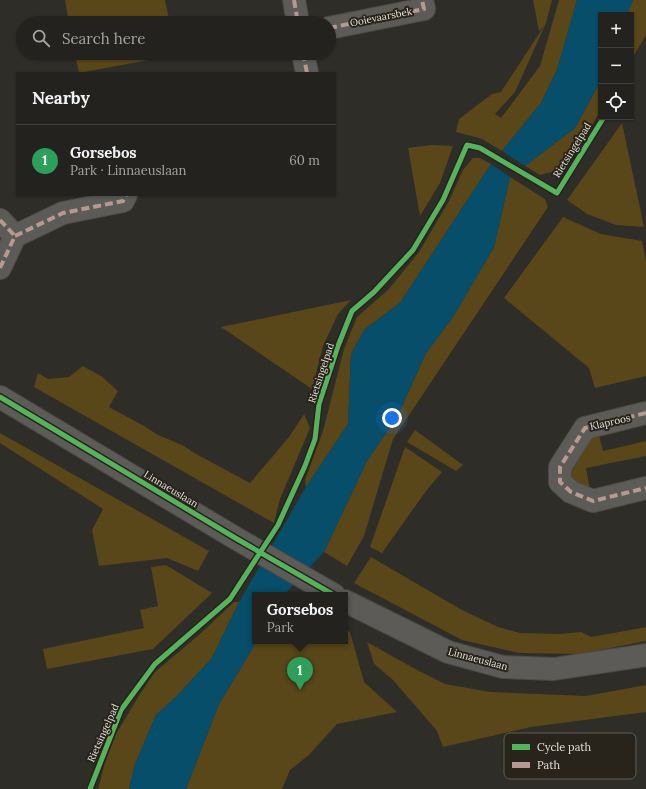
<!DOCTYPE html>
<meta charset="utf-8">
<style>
body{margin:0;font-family:Lora,serif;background:#2f2f2b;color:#f1f3f6}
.controls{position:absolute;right:12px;top:12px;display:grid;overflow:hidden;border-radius:0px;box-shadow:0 1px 3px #0004}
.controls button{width:36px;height:36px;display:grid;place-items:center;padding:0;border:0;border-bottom:1px solid #403f3c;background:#23221e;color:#f1f3f6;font:20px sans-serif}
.you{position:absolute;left:392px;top:418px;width:14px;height:14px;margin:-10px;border:3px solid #fff;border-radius:50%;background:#1a73e8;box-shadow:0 0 0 6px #1a73e833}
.badge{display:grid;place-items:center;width:26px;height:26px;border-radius:50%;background:#a5a29c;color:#fff;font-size:13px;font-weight:700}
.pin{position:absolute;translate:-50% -33px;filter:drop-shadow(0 1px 2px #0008)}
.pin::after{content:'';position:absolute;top:21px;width:14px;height:12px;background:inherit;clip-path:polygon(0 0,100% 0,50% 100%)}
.popup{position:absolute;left:252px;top:592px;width:96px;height:52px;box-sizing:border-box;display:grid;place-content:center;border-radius:0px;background:#23221e;filter:drop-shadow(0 1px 3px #0005);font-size:13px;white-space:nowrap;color:#a3a4a4}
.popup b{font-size:15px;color:#f1f3f6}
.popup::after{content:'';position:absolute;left:50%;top:100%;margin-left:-8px;border:8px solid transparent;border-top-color:#23221e}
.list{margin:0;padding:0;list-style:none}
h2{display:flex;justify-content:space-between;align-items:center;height:52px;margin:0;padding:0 16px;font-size:17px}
h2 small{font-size:13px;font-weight:400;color:#a3a4a4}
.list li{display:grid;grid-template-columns:26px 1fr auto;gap:12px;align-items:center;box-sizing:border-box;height:72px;padding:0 16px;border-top:1px solid #403f3c}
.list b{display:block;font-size:15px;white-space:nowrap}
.list p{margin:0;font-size:13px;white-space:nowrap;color:#a3a4a4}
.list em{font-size:13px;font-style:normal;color:#a3a4a4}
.icon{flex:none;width:22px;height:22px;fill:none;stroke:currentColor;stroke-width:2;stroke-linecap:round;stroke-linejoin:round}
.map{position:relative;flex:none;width:646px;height:789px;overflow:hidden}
.search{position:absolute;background:#23221e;box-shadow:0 1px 3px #0004;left:16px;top:16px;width:320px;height:44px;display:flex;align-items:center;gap:10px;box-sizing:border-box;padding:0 14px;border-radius:22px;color:#a3a4a4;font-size:15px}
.panel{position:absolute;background:#23221e;box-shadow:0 1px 3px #0004;left:16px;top:72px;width:320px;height:124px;border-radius:0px}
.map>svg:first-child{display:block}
.green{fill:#594619}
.water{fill:#064e69}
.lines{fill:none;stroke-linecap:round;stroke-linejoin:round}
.minor-casing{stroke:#4c4a46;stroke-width:24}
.tertiary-casing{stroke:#4c4a46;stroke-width:24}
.minor{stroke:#5c5b58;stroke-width:22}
.tertiary{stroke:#5c5b58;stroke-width:22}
.quiet{stroke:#b69a8f;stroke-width:4;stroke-dasharray:8 4;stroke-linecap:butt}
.cycleway-casing{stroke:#28241c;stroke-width:8}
.cycleway{stroke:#56b35d;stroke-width:5}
.labels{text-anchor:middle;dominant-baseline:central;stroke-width:4;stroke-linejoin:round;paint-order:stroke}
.street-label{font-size:10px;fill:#e4e1db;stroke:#28241c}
.key{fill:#28241c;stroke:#605d55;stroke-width:1}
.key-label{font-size:11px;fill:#e4e1db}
</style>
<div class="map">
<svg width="646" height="789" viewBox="0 0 646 789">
<rect width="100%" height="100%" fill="#2f2d28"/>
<!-- green -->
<path class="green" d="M 65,0 L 165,0 L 170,23 L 69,23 Z
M 533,0 L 552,0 L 546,23 L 515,92 L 495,114 L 501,118 L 540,66 L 559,0 L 577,0 L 557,70 L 541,103 L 502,151 L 482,139 L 456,132 L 459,119 L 492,94 L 501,92 L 544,26 L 539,31 Z
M 633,0 L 646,0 L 646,35 L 631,60 L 631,15 L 627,15 Z
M 75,53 L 176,53 L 176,55 L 79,73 Z
M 601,80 L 601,110 L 566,168 L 540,175 L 525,166 L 575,128 Z
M 622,123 L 644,227 L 616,225 L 587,214 L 567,200 Z
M 431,145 L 453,146 L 440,183 L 420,216 L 408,148 Z
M 473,158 L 480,158 L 491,164 L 400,303 L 364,330 L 351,354 L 348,424 L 306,487 L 305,480 L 323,431 L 344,349 L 357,317 L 389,289 L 419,252 L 449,201 L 463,170 Z
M 510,177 L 545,199 L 548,207 L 393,439 L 364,536 L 347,566 L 324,552 L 367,461 L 397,417 L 426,353 L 453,317 L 494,247 Z
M 563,217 L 601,234 L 642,241 L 646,261 L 646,376 L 595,388 L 589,368 L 504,298 Z
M 351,300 L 338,314 L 323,346 L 312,389 L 221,327 Z
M 83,366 L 101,376 L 118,391 L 109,407 L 144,426 L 158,435 L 182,445 L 198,455 L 250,483 L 289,437 L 304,414 L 310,428 L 280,499 L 274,523 L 34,387 L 38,373 L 48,379 L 69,377 Z
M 415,430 L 463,465 L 456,471 L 407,442 Z
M 598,431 L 603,451 L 646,441 L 646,456 L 586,468 L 590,490 L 578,485 L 569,475 L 572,465 L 589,436 Z
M 0,433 L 209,551 L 198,571 L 167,558 L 99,566 L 92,530 L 103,509 L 0,443 Z
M 405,447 L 442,472 L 426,491 L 382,553 L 370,547 Z
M 371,557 L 462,610 L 498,627 L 520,633 L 560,634 L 581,632 L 591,637 L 646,627 L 646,641 L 580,654 L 519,653 L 462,640 L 354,583 Z
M 166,565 L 212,593 L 153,649 L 47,669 L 43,649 L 144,628 L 140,610 L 158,606 L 151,567 Z
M 234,602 L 239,602 L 212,658 L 177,696 L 156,715 L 135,764 L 129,789 L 98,789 L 105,763 L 116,734 L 140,694 L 155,672 L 200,634 Z
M 345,629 L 350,632 L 364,682 L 397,712 L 337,724 L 309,755 L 290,770 L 282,789 L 186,789 L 219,704 L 257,641 L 345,641 Z
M 367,642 L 417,670 L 445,684 L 490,692 L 586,696 L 646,685 L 646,712 L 531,727 L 443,747 L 437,731 L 393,680 L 374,664 Z"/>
<!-- water -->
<path class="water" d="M 577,0 L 633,0 L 627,15 L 601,15 L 601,80 L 575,128 L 525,166 L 502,151 L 541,103 L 557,70 Z
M 491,164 L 510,177 L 494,247 L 453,317 L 426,353 L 397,417 L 367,461 L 324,552 L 284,595 L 255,595 L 255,641 L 257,641 L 219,704 L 186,789 L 129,789 L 135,764 L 156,715 L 177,696 L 212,658 L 239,602 L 306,487 L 348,424 L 351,354 L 364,330 L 400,303 Z"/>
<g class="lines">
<!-- minor casing -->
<g class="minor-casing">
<path id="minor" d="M 294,0 L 298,23
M 329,28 L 424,9 L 422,0
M 303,53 L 307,73
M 0,220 L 15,236
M 15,236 L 63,213 L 123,201 L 126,195
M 0,268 L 15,236
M 646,413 L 585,428 L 560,467 L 560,482 L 571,492 L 593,501 L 646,488"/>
</g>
<!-- tertiary casing -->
<g class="tertiary-casing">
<path id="tertiary" d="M 0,397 L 237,539 L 334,595
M 345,601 L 448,652 L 503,667 L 554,669 L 646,655"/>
</g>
<!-- minor -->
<use href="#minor" class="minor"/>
<!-- tertiary -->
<use href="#tertiary" class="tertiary"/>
<!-- quiet -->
<path class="quiet" d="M 294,0 L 298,23
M 329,28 L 424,9 L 422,0
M 303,53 L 307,73
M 0,220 L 15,236
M 15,236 L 63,213 L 123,201 L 126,195
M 0,268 L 15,236
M 646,413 L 585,428 L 560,467 L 560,482 L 571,492 L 593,501 L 646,488"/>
<!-- cycleway casing -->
<g class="cycleway-casing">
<path id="cycleway" d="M 0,397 L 237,539 L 334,595
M 90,789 L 121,710 L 155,664 L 230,599 L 278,525 L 305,466 L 315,439 L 319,404 L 338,346 L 352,311 L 374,292 L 413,250 L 443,200 L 467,145 L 480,148 L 557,193 L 604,117"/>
</g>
<!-- cycleway -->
<use href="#cycleway" class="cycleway"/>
</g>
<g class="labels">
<!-- street labels -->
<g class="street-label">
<text transform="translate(381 17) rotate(-11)">Ooievaarsbek</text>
<text transform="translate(572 150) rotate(-58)">Rietsingelpad</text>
<text transform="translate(321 373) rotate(-72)">Rietsingelpad</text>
<text transform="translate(610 422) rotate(-13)">Klaproos</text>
<text transform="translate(171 489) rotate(31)">Linnaeuslaan</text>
<text transform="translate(478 659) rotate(15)">Linnaeuslaan</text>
<text transform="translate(103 733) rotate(-66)">Rietsingelpad</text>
</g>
</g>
<!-- legend -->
<rect x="504" y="733" width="132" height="46" rx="6" class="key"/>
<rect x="512" y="744" width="18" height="6" fill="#56b35d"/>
<rect x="512" y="762" width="18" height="6" fill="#b69a8f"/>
<g class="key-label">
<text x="537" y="751">Cycle path</text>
<text x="537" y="769">Path</text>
</g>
</svg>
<div class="controls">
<button>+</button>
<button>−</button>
<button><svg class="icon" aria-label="locate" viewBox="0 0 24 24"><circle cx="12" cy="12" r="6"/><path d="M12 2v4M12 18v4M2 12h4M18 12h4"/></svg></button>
</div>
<div class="you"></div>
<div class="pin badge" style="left:300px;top:690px;background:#2e9e5b">1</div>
<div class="popup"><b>Gorsebos</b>Park</div>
<div class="search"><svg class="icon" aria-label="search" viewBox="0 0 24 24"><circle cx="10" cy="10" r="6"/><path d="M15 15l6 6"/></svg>Search here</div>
<section class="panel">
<h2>Nearby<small></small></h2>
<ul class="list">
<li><span class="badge" style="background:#2e9e5b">1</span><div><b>Gorsebos</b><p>Park · Linnaeuslaan</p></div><em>60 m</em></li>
</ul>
</section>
</div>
